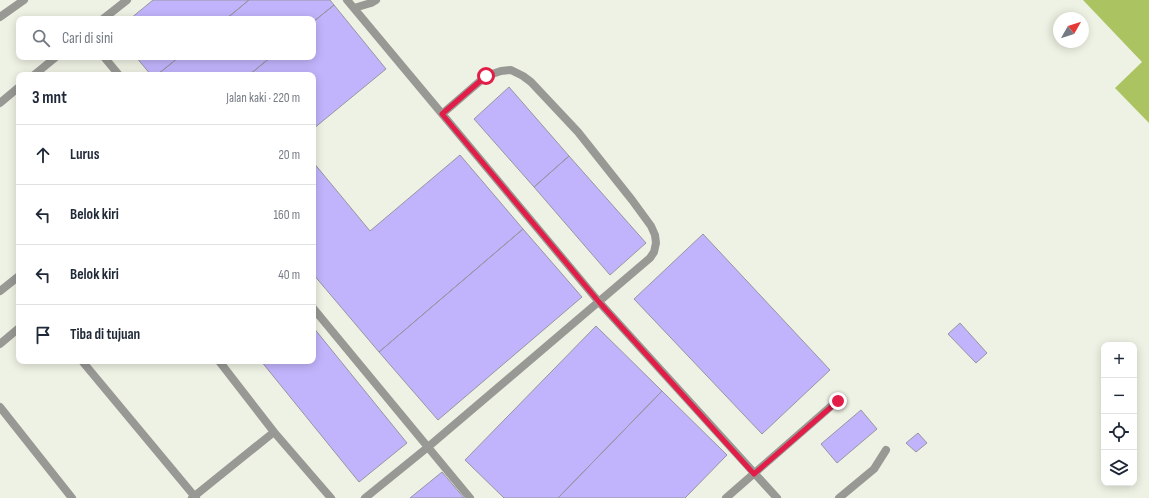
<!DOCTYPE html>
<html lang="id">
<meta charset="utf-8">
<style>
body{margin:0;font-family:"Sofia Sans Condensed",sans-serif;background:#f2f2f3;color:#1f2937}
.controls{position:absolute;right:12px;bottom:12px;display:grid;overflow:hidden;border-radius:8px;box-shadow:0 2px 10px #0003}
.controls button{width:36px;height:36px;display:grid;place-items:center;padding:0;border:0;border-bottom:1px solid #e0e1e3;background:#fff;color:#1f2937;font:20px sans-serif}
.compass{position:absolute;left:1053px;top:12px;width:36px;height:36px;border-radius:50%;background:#fff;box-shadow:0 2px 10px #0003;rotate:51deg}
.stop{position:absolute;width:12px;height:12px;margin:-9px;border:3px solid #e11d48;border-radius:50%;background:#fff}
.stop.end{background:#e11d48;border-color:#fff;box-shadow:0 1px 4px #0008}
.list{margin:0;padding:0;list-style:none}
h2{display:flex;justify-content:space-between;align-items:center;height:52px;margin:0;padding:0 16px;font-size:17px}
h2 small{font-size:13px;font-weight:400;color:#747a83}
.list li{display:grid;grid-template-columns:26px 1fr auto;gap:12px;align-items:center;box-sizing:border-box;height:60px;padding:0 16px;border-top:1px solid #e0e1e3}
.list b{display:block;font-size:15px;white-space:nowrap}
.list em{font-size:13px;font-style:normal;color:#747a83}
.icon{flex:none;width:22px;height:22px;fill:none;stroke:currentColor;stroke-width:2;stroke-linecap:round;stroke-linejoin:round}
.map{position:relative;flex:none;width:1149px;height:498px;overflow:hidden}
.search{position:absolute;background:#fff;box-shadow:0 2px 10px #0003;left:16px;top:16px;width:300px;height:44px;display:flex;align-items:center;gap:10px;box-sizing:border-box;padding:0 14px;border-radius:8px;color:#747a83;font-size:15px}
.panel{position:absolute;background:#fff;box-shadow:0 2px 10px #0003;left:16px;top:72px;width:300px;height:292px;border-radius:8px}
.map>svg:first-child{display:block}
.water{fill:#abc361}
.building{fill:#c2b4fc;stroke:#9795a2}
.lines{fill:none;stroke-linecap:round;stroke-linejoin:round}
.service{stroke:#989994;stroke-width:8}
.route{stroke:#e11d48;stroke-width:5}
</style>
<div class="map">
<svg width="1149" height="498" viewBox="0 0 1149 498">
<rect width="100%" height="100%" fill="#eef2e4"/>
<!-- water -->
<path class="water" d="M 1083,0 L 1149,0 L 1149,123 L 1115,88 L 1142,62 Z"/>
<!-- building -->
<path class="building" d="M 153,0 L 249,0 L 226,19 L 130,19 Z
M 249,0 L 330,0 L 334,5 L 313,22 L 313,19 L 226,19 Z
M 334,5 L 386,69 L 313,129 L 313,75 L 249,75 L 271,57 L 313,57 L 313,22 Z
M 136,57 L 179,57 L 157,75 L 151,75 Z
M 179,57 L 271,57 L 249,75 L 157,75 Z
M 509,87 L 569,156 L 534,187 L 474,119 Z
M 460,155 L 523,229 L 379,352 L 313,274 L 313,162 L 370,231 Z
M 569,156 L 646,243 L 610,275 L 534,187 Z
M 523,229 L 582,297 L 438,420 L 379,352 Z
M 703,234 L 830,370 L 762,434 L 634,299 Z
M 960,323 L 987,353 L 976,363 L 948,334 Z
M 596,326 L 662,391 L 558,498 L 504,498 L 465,460 Z
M 313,327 L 407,443 L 359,482 L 261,361 L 313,361 Z
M 662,391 L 727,455 L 685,498 L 558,498 Z
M 861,410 L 877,429 L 837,463 L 821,444 Z
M 918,433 L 927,443 L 916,452 L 906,443 Z
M 442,472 L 464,498 L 410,498 Z"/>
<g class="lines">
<!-- service -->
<path class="service" d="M 347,0 L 599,302 L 777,498
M 354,8 L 371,3 L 376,0
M 0,17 L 24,0
M 103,19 L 127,0
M 104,57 L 119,75
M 34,75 L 56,57
M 0,103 L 19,87
M 0,291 L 19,276
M 313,308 L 470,498
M 0,344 L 19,328
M 82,361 L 196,498
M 219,361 L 274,432 L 331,498
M 0,407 L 72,498
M 192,498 L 274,432
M 365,498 L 428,447 L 650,258 L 654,252 L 656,243 L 655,235 L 651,226 L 632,200 L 578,132 L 531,82 L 523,76 L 511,70 L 501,71 L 486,76 L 442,114
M 726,498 L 837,401
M 839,498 L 874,469 L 886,450"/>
</g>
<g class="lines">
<!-- route -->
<path class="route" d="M 486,76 L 442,114 L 599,302 L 754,474 L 838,401"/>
</g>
</svg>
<div class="controls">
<button>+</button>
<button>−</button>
<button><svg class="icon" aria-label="locate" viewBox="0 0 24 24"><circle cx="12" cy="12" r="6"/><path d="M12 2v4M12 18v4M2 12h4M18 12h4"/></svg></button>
<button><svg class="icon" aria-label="layers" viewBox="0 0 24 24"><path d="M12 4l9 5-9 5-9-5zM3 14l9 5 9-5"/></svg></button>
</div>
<svg class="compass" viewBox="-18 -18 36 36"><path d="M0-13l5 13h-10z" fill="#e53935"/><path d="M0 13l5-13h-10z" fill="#747a83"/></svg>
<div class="stop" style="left:486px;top:76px"></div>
<div class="stop end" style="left:838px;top:401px"></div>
<div class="search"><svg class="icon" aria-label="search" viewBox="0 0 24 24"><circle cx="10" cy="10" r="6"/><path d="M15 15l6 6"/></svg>Cari di sini</div>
<section class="panel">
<h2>3 mnt<small>Jalan kaki · 220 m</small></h2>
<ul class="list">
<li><svg class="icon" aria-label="ahead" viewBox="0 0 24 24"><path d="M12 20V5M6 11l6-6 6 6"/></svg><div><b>Lurus</b></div><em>20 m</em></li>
<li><svg class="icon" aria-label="left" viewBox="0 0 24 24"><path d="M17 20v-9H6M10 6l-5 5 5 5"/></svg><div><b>Belok kiri</b></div><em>160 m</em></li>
<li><svg class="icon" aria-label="left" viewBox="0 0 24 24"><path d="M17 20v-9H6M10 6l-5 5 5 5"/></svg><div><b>Belok kiri</b></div><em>40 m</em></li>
<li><svg class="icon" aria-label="arrive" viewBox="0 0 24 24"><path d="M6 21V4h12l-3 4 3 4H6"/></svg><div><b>Tiba di tujuan</b></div></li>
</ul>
</section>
</div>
